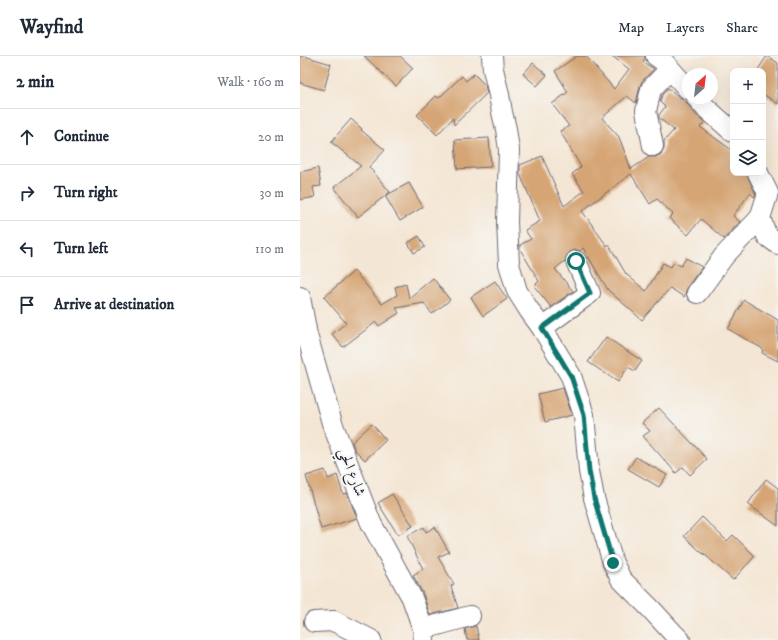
<!DOCTYPE html>
<meta charset="utf-8">
<style>
body{margin:0;font-family:"IM FELL DW Pica",Amiri,serif;background:#f2f2f3;color:#1f2937}
.controls{position:absolute;right:12px;top:12px;display:grid;overflow:hidden;border-radius:8px;box-shadow:0 4px 16px #0002}
.controls button{width:36px;height:36px;display:grid;place-items:center;padding:0;border:0;border-bottom:1px solid #e0e1e3;background:#fff;color:#1f2937;font:20px sans-serif}
.compass{position:absolute;left:382px;top:12px;width:36px;height:36px;border-radius:50%;background:#fff;box-shadow:0 4px 16px #0002;rotate:28deg}
.stop{position:absolute;width:12px;height:12px;margin:-9px;border:3px solid #0f766e;border-radius:50%;background:#fff}
.stop.end{background:#0f766e;border-color:#fff;box-shadow:0 1px 4px #0008}
.list{margin:0;padding:0;list-style:none}
h2{display:flex;justify-content:space-between;align-items:center;height:52px;margin:0;padding:0 16px;font-size:17px}
h2 small{font-size:13px;font-weight:400;color:#747a83}
.list li{display:grid;grid-template-columns:26px 1fr auto;gap:12px;align-items:center;box-sizing:border-box;height:56px;padding:0 16px;border-top:1px solid #e0e1e3}
.list b{display:block;font-size:15px;white-space:nowrap}
.list em{font-size:13px;font-style:normal;color:#747a83}
.icon{flex:none;width:22px;height:22px;fill:none;stroke:currentColor;stroke-width:2;stroke-linecap:round;stroke-linejoin:round}
.map{position:relative;flex:none;width:478px;height:584px;overflow:hidden}
header{display:flex;align-items:center;gap:24px;box-sizing:border-box;height:56px;padding:0 20px;background:#fff;border-bottom:1px solid #e0e1e3}
header strong{font-size:19px}
nav{display:flex;gap:22px;margin-inline-start:auto;font-size:14px}
main{display:flex}
aside{flex:1;background:#fff}
.map>svg:first-child{display:block}
.building{fill:#d6a574}
.lines{fill:none;stroke-linecap:round;stroke-linejoin:round}
.minor-casing{stroke:#6c6771;stroke-width:22}
.minor{stroke:#fff;stroke-width:20}
.route{stroke:#0f766e;stroke-width:5}
.labels{text-anchor:middle;dominant-baseline:central;stroke-width:4;stroke-linejoin:round;paint-order:stroke}
.street-label{font-size:15px;fill:#22223b;stroke:#f6f6f2}
</style>
<header>
<strong>Wayfind</strong>
<nav><a>Map</a><a>Layers</a><a>Share</a></nav>
</header>
<main>
<aside>
<h2>2 min<small>Walk · 160 m</small></h2>
<ul class="list">
<li><svg class="icon" aria-label="ahead" viewBox="0 0 24 24"><path d="M12 20V5M6 11l6-6 6 6"/></svg><div><b>Continue</b></div><em>20 m</em></li>
<li><svg class="icon" aria-label="right" viewBox="0 0 24 24"><path d="M7 20v-9h11M14 6l5 5-5 5"/></svg><div><b>Turn right</b></div><em>30 m</em></li>
<li><svg class="icon" aria-label="left" viewBox="0 0 24 24"><path d="M17 20v-9H6M10 6l-5 5 5 5"/></svg><div><b>Turn left</b></div><em>110 m</em></li>
<li><svg class="icon" aria-label="arrive" viewBox="0 0 24 24"><path d="M6 21V4h12l-3 4 3 4H6"/></svg><div><b>Arrive at destination</b></div></li>
</ul>
</aside>
<div class="map">
<svg width="478" height="584" viewBox="0 0 478 584">
<rect width="100%" height="100%" fill="#f6f6f2"/>
<filter id="ink" filterUnits="userSpaceOnUse"><feTurbulence type="fractalNoise" baseFrequency=".025" numOctaves="2"/><feDisplacementMap in="SourceGraphic" scale="8" xChannelSelector="R" yChannelSelector="G"/><feConvolveMatrix kernelMatrix="1 2 1 2 8 2 1 2 1" color-interpolation-filters="sRGB"/></filter>
<filter id="wash" filterUnits="userSpaceOnUse"><feTurbulence type="fractalNoise" baseFrequency=".012" numOctaves="4" result="noise"/><feDisplacementMap in="SourceGraphic" scale="16" xChannelSelector="R" yChannelSelector="G"/><feGaussianBlur stdDeviation="0.9" result="paint"/><feColorMatrix in="noise" values="0 0 0 0 0 0 0 0 0 0 0 0 0 0 0 0 0 1.4 0 .05"/><feComposite in="paint" operator="in"/></filter>
<g filter="url(#wash)">
<rect width="100%" height="100%" fill="#f4e6d4"/>
<g id="blocks">
<!-- building -->
<path class="building" d="M 0,0 L 4,0 L 31,8 L 24,34 L 0,27 Z
M 64,0 L 100,0 L 113,12 L 96,30 Z
M 277,0 L 286,0 L 314,33 L 329,13 L 312,0 L 345,0 L 345,2 L 343,6 L 354,13 L 342,25 L 340,30 L 336,47 L 327,40 L 302,62 L 319,81 L 331,113 L 349,101 L 356,101 L 361,98 L 364,93 L 364,85 L 374,74 L 359,62 L 359,59 L 365,51 L 360,46 L 362,39 L 368,32 L 387,47 L 396,59 L 405,66 L 400,71 L 433,95 L 433,117 L 444,117 L 447,119 L 456,138 L 454,141 L 450,137 L 433,160 L 440,166 L 424,183 L 401,163 L 388,179 L 369,162 L 373,158 L 357,143 L 350,148 L 331,118 L 282,155 L 307,190 L 309,189 L 326,218 L 346,235 L 363,207 L 371,211 L 374,206 L 381,210 L 386,202 L 402,211 L 388,230 L 384,241 L 370,232 L 342,264 L 308,234 L 283,192 L 280,195 L 277,194 L 271,195 L 267,199 L 265,205 L 255,213 L 273,235 L 251,251 L 234,230 L 239,225 L 220,193 L 220,189 L 231,183 L 225,174 L 240,165 L 220,118 L 220,109 L 242,100 L 264,150 L 284,135 L 272,118 L 281,111 L 260,75 L 269,70 L 252,48 L 268,36 L 255,15 Z
M 467,0 L 478,7 L 478,48 L 463,38 L 463,15 L 457,15 Z
M 233,7 L 247,19 L 237,30 L 223,18 Z
M 174,18 L 185,29 L 187,37 L 154,69 L 153,62 L 137,79 L 117,59 L 136,40 L 139,42 L 162,20 L 166,25 Z
M 51,63 L 62,73 L 61,74 L 85,94 L 69,111 L 90,136 L 58,161 L 34,131 L 61,110 L 31,86 Z
M 189,82 L 191,111 L 157,113 L 155,84 Z
M 18,112 L 21,130 L 13,131 L 15,141 L 0,144 L 0,116 Z
M 109,127 L 123,151 L 100,165 L 85,140 Z
M 119,180 L 125,191 L 114,197 L 108,187 Z
M 54,215 L 82,248 L 97,239 L 95,231 L 106,228 L 109,242 L 133,222 L 150,244 L 132,258 L 124,247 L 96,252 L 99,257 L 79,270 L 76,266 L 43,291 L 32,278 L 46,267 L 24,241 Z
M 195,225 L 207,243 L 183,260 L 171,241 Z
M 444,244 L 478,264 L 478,305 L 462,297 L 463,293 L 428,273 Z
M 306,281 L 342,305 L 335,315 L 328,311 L 318,326 L 288,306 Z
M 263,332 L 272,359 L 245,366 L 238,338 Z
M 359,352 L 407,403 L 390,419 L 383,411 L 376,417 L 343,380 L 350,375 L 342,367 Z
M 72,368 L 86,384 L 65,404 L 54,393 L 52,386 Z
M 336,401 L 367,419 L 359,431 L 328,413 Z
M 25,414 L 28,423 L 37,419 L 43,438 L 47,437 L 57,462 L 21,473 L 6,420 Z
M 466,423 L 478,432 L 478,470 L 448,448 Z
M 92,438 L 113,470 L 98,479 L 78,447 Z
M 402,461 L 427,485 L 433,479 L 455,500 L 433,524 L 403,497 L 402,497 L 384,480 Z
M 124,471 L 126,476 L 135,471 L 149,496 L 138,501 L 154,528 L 151,530 L 158,552 L 130,559 L 123,538 L 113,519 L 123,513 L 107,480 Z
M 176,570 L 179,584 L 167,584 L 165,573 Z"/>
</g>
</g>
<g filter="url(#ink)">
<use href="#blocks" fill-opacity="0" stroke="#6c6771" stroke-width="1"/>
<g class="lines">
<!-- minor casing -->
<g class="minor-casing">
<path id="minor" d="M 192,0 L 193,13 L 199,39 L 202,56 L 206,73 L 209,94 L 207,166 L 209,208 L 217,235 L 229,254 L 242,272 L 271,320 L 284,359 L 289,415 L 294,442 L 313,507 L 321,523 L 351,553 L 373,577 L 380,584
M 356,0 L 362,4 L 388,33
M 397,42 L 405,51 L 433,76
M 353,90 L 346,55 L 351,33 L 370,13
M 458,117 L 468,137 L 460,162 L 467,180 L 478,188
M 397,237 L 424,200 L 460,162
M 0,241 L 7,279 L 32,367 L 71,467 L 112,542 L 123,573 L 124,584
M 242,272 L 290,237 L 276,205
M 14,566 L 34,565 L 71,584
M 123,573 L 170,560"/>
</g>
<!-- minor -->
<use href="#minor" class="minor"/>
</g>
</g>
<g class="lines" filter="url(#ink)">
<!-- route -->
<path class="route" d="M 276,205 L 290,237 L 242,272 L 271,320 L 284,359 L 289,415 L 294,442 L 313,507"/>
</g>
<g class="labels">
<!-- street labels -->
<g class="street-label">
<text transform="translate(52 416) rotate(69)">شارع الحي</text>
</g>
</g>
</svg>
<div class="controls">
<button>+</button>
<button>−</button>
<button><svg class="icon" aria-label="layers" viewBox="0 0 24 24"><path d="M12 4l9 5-9 5-9-5zM3 14l9 5 9-5"/></svg></button>
</div>
<svg class="compass" viewBox="-18 -18 36 36"><path d="M0-13l5 13h-10z" fill="#e53935"/><path d="M0 13l5-13h-10z" fill="#747a83"/></svg>
<div class="stop" style="left:276px;top:205px"></div>
<div class="stop end" style="left:313px;top:507px"></div>
</div>
</main>
